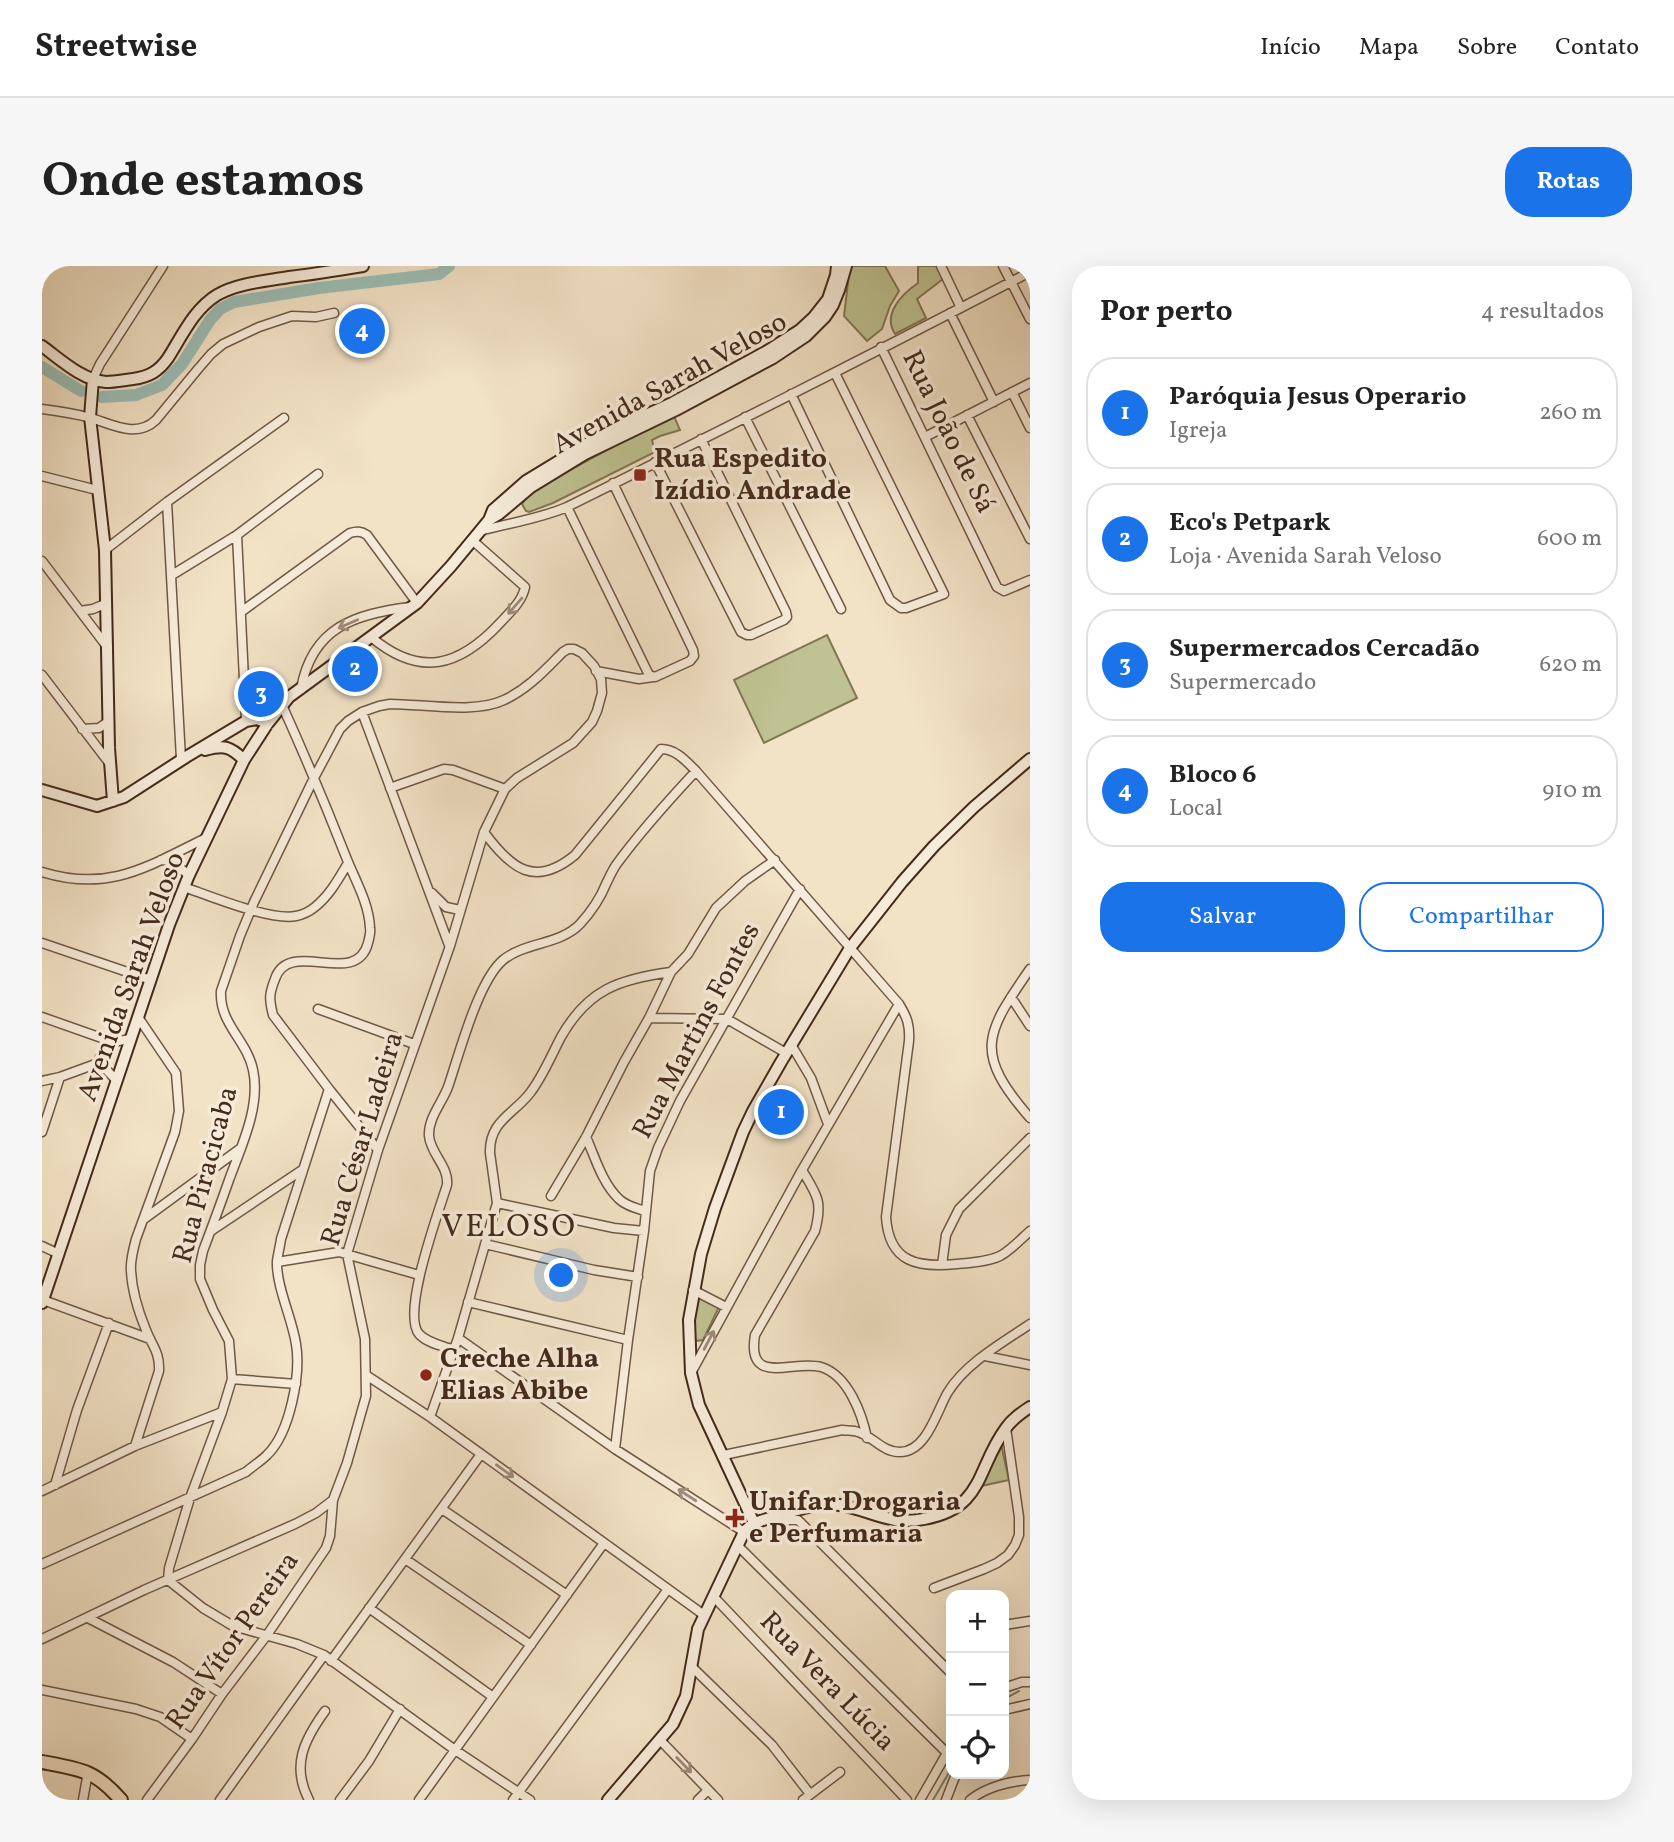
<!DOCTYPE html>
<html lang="pt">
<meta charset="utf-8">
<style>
body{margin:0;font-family:Vollkorn,serif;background:#f6f6f6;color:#222}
.controls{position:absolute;right:21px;bottom:21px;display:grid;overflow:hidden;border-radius:14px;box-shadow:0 7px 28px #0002}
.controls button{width:63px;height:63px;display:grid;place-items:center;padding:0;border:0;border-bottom:2px solid #e0e0e0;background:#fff;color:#222;font:35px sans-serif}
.you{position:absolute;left:520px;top:1010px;width:24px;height:24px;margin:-18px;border:5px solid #fff;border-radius:50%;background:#1a73e8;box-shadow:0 0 0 10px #1a73e833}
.badge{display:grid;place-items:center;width:46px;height:46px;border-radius:50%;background:#1a73e8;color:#fff;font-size:23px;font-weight:700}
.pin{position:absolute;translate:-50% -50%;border:4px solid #fff;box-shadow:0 2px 7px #0006}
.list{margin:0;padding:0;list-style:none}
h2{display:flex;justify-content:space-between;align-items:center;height:91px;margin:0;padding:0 28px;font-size:30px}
h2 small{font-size:23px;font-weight:400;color:#767676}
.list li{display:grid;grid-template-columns:46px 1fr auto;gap:21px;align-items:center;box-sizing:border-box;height:112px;margin:0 14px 14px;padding:0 14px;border:2px solid #e0e0e0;border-radius:28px}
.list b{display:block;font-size:26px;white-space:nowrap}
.list p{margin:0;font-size:23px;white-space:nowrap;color:#767676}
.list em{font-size:23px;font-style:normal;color:#767676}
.actions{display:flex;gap:14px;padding:21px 28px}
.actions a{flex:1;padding:16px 0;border:2px solid #1a73e8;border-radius:28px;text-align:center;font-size:24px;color:#1a73e8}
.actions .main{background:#1a73e8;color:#fff}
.icon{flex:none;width:38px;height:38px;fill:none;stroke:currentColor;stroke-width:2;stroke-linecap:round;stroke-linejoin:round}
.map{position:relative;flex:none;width:988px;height:1534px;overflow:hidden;border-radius:28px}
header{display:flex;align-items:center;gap:42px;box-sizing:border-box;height:98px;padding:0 35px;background:#fff;border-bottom:2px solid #e0e0e0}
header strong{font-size:33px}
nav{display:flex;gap:38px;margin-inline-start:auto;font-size:24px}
.intro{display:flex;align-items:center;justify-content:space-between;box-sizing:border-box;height:168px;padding:0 42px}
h1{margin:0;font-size:49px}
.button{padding:18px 32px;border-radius:28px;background:#1a73e8;color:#fff;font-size:24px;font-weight:700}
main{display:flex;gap:42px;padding:0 42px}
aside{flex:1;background:#fff;border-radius:28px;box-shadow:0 7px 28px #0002}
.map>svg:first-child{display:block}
.green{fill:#bfc292;stroke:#827656;stroke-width:2}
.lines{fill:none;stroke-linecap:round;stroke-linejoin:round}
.stream{stroke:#788377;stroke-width:2}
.river{stroke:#9bbeb5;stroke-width:12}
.street-casing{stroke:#705846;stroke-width:11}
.secondary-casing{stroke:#442a1b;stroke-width:14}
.primary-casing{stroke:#442a1b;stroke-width:16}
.street{stroke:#f7ecda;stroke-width:8}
.secondary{stroke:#f7ecda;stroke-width:10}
.primary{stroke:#f2e2c6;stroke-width:12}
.oneway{stroke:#9e8b7a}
.poi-dot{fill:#8f2418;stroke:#f7ecda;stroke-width:2.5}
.labels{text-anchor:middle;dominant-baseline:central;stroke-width:7;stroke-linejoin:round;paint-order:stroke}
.street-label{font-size:28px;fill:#442a1b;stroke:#f7ecda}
.poi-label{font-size:28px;font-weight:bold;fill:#442a1b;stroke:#f7ecda;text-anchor:start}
.quarter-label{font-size:32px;letter-spacing:2px;fill:#442a1b;stroke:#f7ecda}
</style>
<header>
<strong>Streetwise</strong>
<nav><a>Início</a><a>Mapa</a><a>Sobre</a><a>Contato</a></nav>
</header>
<div class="intro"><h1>Onde estamos</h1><a class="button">Rotas</a></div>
<main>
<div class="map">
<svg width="988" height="1534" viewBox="0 0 988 1534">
<rect width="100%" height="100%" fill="#f2e2c6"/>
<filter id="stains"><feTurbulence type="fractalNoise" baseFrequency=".00286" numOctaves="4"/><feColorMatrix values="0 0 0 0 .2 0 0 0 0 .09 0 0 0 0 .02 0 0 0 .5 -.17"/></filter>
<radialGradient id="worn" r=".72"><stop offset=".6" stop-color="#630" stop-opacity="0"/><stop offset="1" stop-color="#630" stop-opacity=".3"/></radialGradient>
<!-- green -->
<path class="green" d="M 808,0 L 843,0 L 857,25 L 848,40 L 840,63 L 825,75 L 802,50 Z
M 876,0 L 895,0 L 901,13 L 875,33 L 884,52 L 853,68 C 840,48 860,28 876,17 Z
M 631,148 L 638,164 L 618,170 L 610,174 L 613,186 L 511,237 L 487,246 L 484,245 L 480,238 L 489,225 Z
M 785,369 L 815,432 L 722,477 L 692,414 Z
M 657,1030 L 677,1041 L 661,1074 L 653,1075 L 652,1054 Z
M 959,1178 L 967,1214 L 939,1220 Z"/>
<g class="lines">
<!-- stream -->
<path class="stream" d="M 962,1433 L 977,1425
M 891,1534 L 909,1503"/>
<!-- river -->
<path class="river" d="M 0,101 L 39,125
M 60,131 L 94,129 L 120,119 L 140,98 L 168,54 L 178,43 L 192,36 L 277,22 L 397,8 L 407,0"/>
<!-- street casing -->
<g class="street-casing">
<path id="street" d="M 899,0 L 919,42
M 961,0 L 988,53
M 908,47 L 952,136
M 839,81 L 955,321 L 962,325 L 988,314
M 51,113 L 58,98 L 121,0
M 970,126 L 988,162
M 749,128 L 848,334 L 859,342 L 864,342 L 902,328 L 793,107
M 0,143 C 15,145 30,147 45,151 C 67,156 93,174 114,154 L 156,103 L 169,88 L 181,78 L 217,61 L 250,50 L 274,51 L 292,47
M 925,149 L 988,273
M 703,151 L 799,343
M 883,171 L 988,117
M 613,196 L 699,366 L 705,369 L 709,369 L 742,354 L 745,351 L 744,346 L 659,173
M 0,210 L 55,224
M 125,236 L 139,493
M 525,241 L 607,409 L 613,411 L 648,395 L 652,390 L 651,384 L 571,217
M 438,265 C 467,257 497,253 525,241 C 680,164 834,86 988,6
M 195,269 L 204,455
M 63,284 L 125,236 L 242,152
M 0,295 L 66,382
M 130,309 L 195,269 L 276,208
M 38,345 L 51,343 L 65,337
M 199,346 L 308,267 C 315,265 319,265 325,269 L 375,337
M 329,371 C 378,412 417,401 458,357 C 468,346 480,336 483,321 L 430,274
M 554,405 L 597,413 L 611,411
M 0,409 L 68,498
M 259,423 C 270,361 313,348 368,341
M 240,439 C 263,490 284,540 304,591 C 313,614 327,637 328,662 C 329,666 327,673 326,677 C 314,723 247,671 233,713 C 227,728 227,733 231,749 L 287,823 L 336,884
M 320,446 L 407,679
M 40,463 L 57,462 L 67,455
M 654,505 L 857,738 C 865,751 868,759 867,775 L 844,951 C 847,997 876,1002 915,998 C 928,997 945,996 958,990 C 969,984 979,973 988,965
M 348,522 L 402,503 L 411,504 L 463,523
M 119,594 L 129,595 L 147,609
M 0,606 C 68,627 106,600 166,571
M 142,621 C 168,630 228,655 254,650 C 260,649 268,645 273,641 C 288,629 297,612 306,597
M 390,627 L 404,641 L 418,644
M 0,677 L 109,714
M 988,703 C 942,769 932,787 988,852
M 969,731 L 988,760
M 276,743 L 372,778
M 0,751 L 71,776
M 607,752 L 685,753 L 744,787
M 750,780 L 769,812 L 786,858
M 0,815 L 18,811 L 59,796
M 75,815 L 60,799 L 58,791 C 65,776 73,775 89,773
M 0,866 L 18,811
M 544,871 C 553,891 560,917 577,933 C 584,940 594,942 603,945
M 760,904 C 775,929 781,935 773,965 L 713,1069 C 704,1122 752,1093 779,1101 C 806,1109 820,1148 825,1172
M 509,930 L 544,871 L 582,796 L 607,752 L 629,706 L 646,688 L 674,642 L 703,615 L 733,594
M 455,937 L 572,962 L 602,965
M 102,953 L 199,882
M 169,965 L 260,904
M 443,978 L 552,1004 L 596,1011
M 0,980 L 17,988
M 235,996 L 297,986 L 377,1009
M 900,999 L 904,969 L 917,943 L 988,872
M 651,1024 L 684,1041
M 1,1034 L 108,1073
M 426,1036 L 586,1074
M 416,1072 L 573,1183 L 702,1266
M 412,1084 C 401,1080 385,1077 377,1068 C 359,1047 397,945 405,919 C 407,900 389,889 387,870 C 386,852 400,837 406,821 C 417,789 436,715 461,694 C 483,676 518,679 538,658 C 549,646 558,633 564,618 C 567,612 570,605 574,599 C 598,566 626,535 654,505 C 644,495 634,483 619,483 L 533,589 C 493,622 469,603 442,566
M 943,1090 L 988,1099
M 649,1107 L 760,904 L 857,738
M 324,1109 L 388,1151 L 662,1349
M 190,1113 L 254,1118
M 388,1151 L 416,1072 L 455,937 L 448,887 C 447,855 472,848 488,827 C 501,810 509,790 519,771 C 546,723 578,713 629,706
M 93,1180 L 117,1105 C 118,1086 110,1080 104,1064 C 97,1047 90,1024 89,1005 C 88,995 91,984 94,973 L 133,866 L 137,845 L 134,807 L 96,751
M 573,1183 L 586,1074 L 602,965 L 608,905 L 616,882 L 638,835 L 758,623
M 682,1189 L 800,1164 C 805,1165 811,1164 816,1166 C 832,1171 840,1186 858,1186 C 885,1186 895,1144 906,1126 C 924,1097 960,1077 988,1058
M 13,1219 L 35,1144 L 67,1057
M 0,1225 L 93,1180 L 180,1146
M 400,1243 L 525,1329
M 732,1252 L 740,1254 L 756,1254 L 909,1407
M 695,1279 L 905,1487
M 363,1293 L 489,1379
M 0,1298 L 204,1206 C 211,1200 219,1195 225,1189 C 248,1167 259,1108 254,1078 C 250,1052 234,1020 235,995 C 236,988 238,980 239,973 L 287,823
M 892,1322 L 942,1303 L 955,1297 L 966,1289 L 973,1279 L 977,1269 L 977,1251 L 964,1162
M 671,1330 L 865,1534
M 327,1342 L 451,1431
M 46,1352 L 131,1396 L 180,1428
M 962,1359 L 988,1355
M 0,1373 L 102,1324 L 253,1258 L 274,1247 L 291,1234 L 305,1197 L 324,1130 L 323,1073 L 305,988 L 336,884 L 408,680 L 442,566 L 463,523 L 475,512 L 531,477 L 550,456 L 555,445 L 560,427 L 559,413 L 552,400 L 540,387 L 532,383 L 526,383 L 521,386 C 503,404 486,423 462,434 C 433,448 381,438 348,438 L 337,440 L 320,446 L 306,455 L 298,463 L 272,512 L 212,636 L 198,670 L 179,725 C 177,758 205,774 211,804 C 219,840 199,881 187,914 C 179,937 170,961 161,985 L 158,999 L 158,1013 L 171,1044 L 187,1075 L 190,1113 L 180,1146 L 148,1232 L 127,1302 L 126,1314 L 161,1342 L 191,1360 L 255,1378 L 282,1389 L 413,1484 L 488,1534
M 289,1395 L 439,1188
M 649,1400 L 730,1479 L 768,1528
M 962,1422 L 980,1416 L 988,1416
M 0,1424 L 94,1443 L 118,1451 L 150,1473
M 962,1444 L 988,1438
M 618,1474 L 676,1534
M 41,1534 L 46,1506
M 105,1534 L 150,1473 L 180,1428 L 225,1369 L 284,1282 L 288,1270 L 291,1234
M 178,1534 L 282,1389
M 267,1534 C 249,1500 262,1474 283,1445
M 298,1534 L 327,1495 L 358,1443
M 377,1534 L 562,1277
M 471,1534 L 626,1323
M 656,1534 L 666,1524
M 761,1534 L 798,1506
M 878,1534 L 909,1480
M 904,1534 L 914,1508
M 928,1534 C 944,1521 968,1515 988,1514"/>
</g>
<!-- secondary casing -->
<g class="secondary-casing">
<path id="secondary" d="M 0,80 C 19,94 40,114 64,116 C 73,116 82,114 91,113 C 107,111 117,105 126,92 C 140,70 152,43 175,29 C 196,17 224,15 247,11 C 272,8 297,4 321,0
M 51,113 L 48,151 L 63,284 L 67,482 L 71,535
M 447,254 L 457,248 L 489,221 L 543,188 L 634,144 L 731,92 L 764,70 L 783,51 L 791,39 L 797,24 L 804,0
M 163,484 C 182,479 188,480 202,494
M 0,524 L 55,540 L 82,531 L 144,491 L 204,455 L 215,453 L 226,457
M 0,1037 L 127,659 L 147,609 L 202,494 L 226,457 L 247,431 L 375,337 L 409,300 L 438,265 L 447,254 L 451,244 L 484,215 L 558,170 L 630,137 L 727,84 L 758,64 L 771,52 L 786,33 L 794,9 L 795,0
M 712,1257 L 657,1139 L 649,1107 L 647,1054 L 659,988 L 673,942 L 701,866 L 711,845 L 739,796 L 808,682 L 860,616 L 892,580 L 932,541 L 988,493
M 566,1534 L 631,1458 L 644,1430 L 656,1363 L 702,1266 C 711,1255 722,1254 735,1250 C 756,1244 775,1236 798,1239 C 829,1244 847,1260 882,1253 C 943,1242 934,1202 964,1162 C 970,1153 979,1147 988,1141"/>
</g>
<!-- primary casing -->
<g class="primary-casing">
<path id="primary" d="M 0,1496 C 38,1503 53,1504 79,1534"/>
</g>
<!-- street -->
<use href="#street" class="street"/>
<!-- secondary -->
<use href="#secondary" class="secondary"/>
<!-- primary -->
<use href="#primary" class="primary"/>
</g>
<!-- one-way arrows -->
<defs><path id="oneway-shaft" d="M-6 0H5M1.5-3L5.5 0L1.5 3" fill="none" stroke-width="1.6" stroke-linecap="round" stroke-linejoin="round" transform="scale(1.75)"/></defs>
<g class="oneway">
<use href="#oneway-shaft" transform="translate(473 340) rotate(131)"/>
<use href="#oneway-shaft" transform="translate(306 358) rotate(156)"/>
<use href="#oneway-shaft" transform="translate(667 1074) rotate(-62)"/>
<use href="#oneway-shaft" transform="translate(463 1205) rotate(36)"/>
<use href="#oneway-shaft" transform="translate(645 1229) rotate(-147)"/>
<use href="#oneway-shaft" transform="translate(642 1499) rotate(46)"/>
</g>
<!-- markers -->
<g class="poi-dot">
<rect x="591" y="202" width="14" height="14" rx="3.5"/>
<circle cx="384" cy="1109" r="7"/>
<path d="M689.5 1241.5h7v7h7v7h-7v7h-7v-7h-7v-7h7z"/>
</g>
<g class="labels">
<!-- street labels -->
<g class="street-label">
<text transform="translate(628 118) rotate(-29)">Avenida Sarah Veloso</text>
<text transform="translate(906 166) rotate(64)">Rua João de Sá</text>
<text transform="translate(90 711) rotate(-70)">Avenida Sarah Veloso</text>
<text transform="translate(655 765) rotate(-62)">Rua Martins Fontes</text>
<text transform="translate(321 873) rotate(-73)">Rua César Ladeira</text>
<text transform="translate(164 909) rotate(-75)">Rua Piracicaba</text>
<text transform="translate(191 1375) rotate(-55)">Rua Vítor Pereira</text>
<text transform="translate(785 1416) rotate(46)">Rua Vera Lúcia</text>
</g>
<!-- poi labels -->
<g class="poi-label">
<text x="612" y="193">Rua Espedito<tspan x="612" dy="32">Izídio Andrade</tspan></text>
<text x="398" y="1093">Creche Alha<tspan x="398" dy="32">Elias Abibe</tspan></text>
<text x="707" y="1236">Unifar Drogaria<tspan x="707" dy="32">e Perfumaria</tspan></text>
</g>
<!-- quarter labels -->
<g class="quarter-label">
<text x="467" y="962">VELOSO</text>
</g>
</g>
<rect width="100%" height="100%" filter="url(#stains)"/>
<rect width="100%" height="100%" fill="url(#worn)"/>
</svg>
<div class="controls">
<button>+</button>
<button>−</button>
<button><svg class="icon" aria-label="locate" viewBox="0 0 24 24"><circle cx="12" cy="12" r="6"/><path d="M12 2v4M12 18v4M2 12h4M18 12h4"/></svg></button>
</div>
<div class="you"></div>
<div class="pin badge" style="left:739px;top:846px">1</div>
<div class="pin badge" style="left:313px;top:403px">2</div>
<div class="pin badge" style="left:219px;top:428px">3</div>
<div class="pin badge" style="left:320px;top:65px">4</div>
</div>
<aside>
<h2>Por perto<small>4 resultados</small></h2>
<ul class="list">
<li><span class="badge">1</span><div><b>Paróquia Jesus Operario</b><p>Igreja</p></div><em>260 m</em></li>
<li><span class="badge">2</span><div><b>Eco's Petpark</b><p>Loja · Avenida Sarah Veloso</p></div><em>600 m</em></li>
<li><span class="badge">3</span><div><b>Supermercados Cercadão</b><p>Supermercado</p></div><em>620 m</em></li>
<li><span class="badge">4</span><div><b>Bloco 6</b><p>Local</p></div><em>910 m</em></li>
</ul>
<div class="actions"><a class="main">Salvar</a><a>Compartilhar</a></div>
</aside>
</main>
